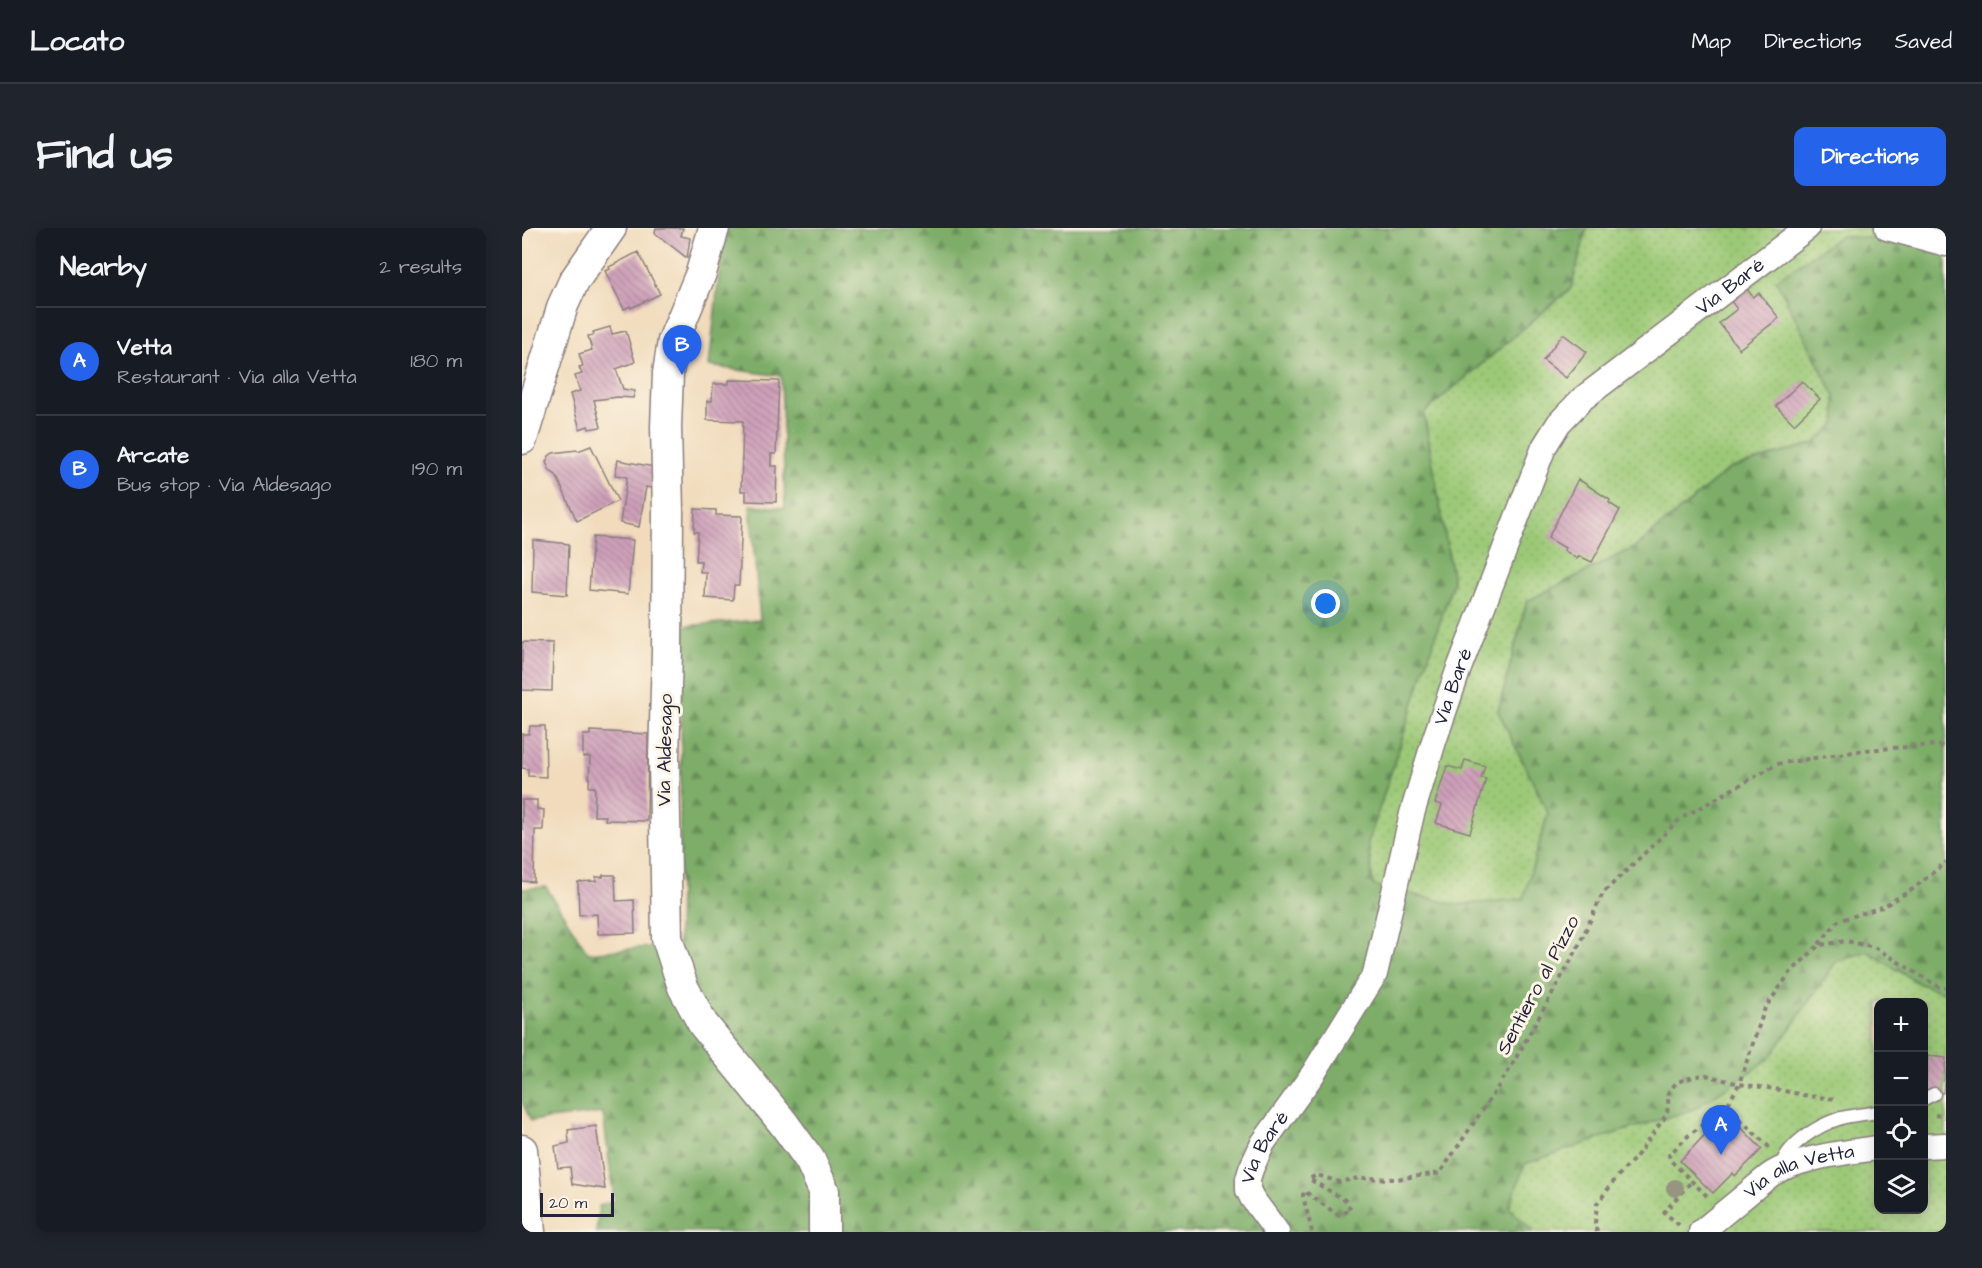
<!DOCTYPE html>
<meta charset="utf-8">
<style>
body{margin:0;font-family:"Architects Daughter",sans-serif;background:#20242c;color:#f1f3f6}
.controls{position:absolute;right:18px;bottom:18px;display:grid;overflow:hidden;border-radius:12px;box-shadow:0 3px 15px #0003}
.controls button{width:54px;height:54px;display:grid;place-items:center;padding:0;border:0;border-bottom:2px solid #363941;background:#171b24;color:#f1f3f6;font:30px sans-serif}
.scale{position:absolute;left:18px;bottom:15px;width:74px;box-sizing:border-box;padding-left:6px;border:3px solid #22223b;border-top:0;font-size:16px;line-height:21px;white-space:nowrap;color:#22223b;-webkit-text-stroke:4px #fcf5e5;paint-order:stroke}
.you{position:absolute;left:804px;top:376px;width:21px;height:21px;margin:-15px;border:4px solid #fff;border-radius:50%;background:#1a73e8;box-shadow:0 0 0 9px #1a73e833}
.badge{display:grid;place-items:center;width:39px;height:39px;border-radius:50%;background:#2563eb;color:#fff;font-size:20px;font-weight:700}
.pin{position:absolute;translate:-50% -50px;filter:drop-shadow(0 2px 3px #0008)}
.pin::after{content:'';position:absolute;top:32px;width:21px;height:18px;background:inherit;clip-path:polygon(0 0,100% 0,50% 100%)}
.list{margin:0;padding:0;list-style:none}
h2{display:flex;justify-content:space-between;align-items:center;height:78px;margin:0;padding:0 24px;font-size:26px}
h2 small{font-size:20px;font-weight:400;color:#9ea1a6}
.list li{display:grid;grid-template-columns:39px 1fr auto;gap:18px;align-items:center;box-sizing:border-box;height:108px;padding:0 24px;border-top:2px solid #363941}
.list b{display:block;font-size:22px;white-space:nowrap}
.list p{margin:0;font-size:20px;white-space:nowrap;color:#9ea1a6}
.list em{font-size:20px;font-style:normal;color:#9ea1a6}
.icon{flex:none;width:33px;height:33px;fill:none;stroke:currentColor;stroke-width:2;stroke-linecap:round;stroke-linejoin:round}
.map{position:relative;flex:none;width:1424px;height:1004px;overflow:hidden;border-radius:12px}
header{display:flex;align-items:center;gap:36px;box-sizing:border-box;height:84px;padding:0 30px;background:#171b24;border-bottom:2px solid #363941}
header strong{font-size:28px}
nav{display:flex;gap:33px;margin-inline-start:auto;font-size:21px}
.intro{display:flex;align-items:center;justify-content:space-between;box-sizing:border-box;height:144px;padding:0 36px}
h1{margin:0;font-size:42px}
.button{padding:15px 27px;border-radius:12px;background:#2563eb;color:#fff;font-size:21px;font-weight:700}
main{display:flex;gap:36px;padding:0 36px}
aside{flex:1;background:#171b24;border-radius:12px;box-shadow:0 3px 15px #0003}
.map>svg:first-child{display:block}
.grass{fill:url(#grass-dots);stroke:#5f7659;stroke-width:1.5;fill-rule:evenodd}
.forest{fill:url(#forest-firs);stroke:#506852;stroke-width:1.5}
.building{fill:url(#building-back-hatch)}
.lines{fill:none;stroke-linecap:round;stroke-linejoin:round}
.service-casing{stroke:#8a7e7c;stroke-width:15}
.minor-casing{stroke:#8a7e7c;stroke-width:27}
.tertiary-casing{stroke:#8a7e7c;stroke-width:33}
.path{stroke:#8a7e7c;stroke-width:4;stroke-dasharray:4.5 4.5;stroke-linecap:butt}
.service{stroke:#fff;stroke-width:12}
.minor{stroke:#fff;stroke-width:24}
.tertiary{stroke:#fff;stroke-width:30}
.tree{fill:#979581}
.labels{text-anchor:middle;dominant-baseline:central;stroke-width:6;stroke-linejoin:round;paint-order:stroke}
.street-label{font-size:20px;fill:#22223b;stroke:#fcf5e5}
</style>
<header>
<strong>Locato</strong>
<nav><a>Map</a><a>Directions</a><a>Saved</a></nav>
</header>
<div class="intro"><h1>Find us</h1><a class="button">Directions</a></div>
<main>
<aside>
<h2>Nearby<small>2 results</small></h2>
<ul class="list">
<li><span class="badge">A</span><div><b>Vetta</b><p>Restaurant · Via alla Vetta</p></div><em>180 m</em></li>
<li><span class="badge">B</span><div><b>Arcate</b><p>Bus stop · Via Aldesago</p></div><em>190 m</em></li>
</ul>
</aside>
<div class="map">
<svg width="1424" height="1004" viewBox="0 0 1424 1004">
<defs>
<pattern id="grass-dots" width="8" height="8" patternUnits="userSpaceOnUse" patternTransform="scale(1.5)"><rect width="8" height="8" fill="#9cc977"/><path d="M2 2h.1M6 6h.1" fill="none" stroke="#86ac68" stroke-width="1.8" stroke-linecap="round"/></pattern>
<pattern id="forest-firs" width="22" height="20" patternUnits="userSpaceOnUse" patternTransform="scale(1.5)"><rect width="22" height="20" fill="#7dad68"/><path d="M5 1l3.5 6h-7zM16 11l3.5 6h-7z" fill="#668c57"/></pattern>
<pattern id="building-back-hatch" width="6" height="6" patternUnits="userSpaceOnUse" patternTransform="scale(1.5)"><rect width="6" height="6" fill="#cea0b9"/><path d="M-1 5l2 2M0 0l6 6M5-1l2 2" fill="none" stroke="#a78298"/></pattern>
</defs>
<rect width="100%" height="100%" fill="#fcf5e5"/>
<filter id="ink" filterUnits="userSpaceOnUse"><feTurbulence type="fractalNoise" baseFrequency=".0167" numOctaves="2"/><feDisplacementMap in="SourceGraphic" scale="12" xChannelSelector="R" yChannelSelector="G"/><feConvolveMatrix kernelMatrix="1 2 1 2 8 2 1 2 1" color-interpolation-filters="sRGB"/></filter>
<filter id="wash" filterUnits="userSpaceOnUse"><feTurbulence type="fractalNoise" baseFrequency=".008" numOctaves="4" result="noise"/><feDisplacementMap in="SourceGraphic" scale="24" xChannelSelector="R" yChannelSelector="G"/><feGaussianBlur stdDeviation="1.35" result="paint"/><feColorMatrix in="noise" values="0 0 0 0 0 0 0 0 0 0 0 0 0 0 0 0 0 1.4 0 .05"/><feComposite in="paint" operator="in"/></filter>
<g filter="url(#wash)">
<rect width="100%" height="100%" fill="#f1dbbc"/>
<!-- grass -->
<path class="grass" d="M 1065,0 L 1424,0 L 1424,15 L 1255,52 L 1313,169 L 1314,195 L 1293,215 L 1207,241 L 1115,318 L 1005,373 L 976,483 L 1026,585 L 1001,671 L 935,677 L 851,657 L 846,615 L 931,354 L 902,185 L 1049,60 Z
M 1345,723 L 1398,756 L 1424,765 L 1424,1004 L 1012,1004 L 987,980 L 1003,935 L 1088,907 L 1172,881 L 1247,831 L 1314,734 ZM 1356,774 L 1402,774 L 1402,982 L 1356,982 Z"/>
<!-- forest -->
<path class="forest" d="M 202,0 L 1065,0 L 1049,60 L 902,185 L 931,354 L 846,615 L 851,657 L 935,677 L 1001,671 L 1026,585 L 976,483 L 1005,373 L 1115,318 L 1207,241 L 1293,215 L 1314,195 L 1313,169 L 1254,52 L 1318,8 L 1424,15 L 1424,765 L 1398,756 L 1345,723 L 1314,734 L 1247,831 L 1172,881 L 1088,907 L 1003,936 L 987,980 L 1012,1004 L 74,1004 L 77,978 L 92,973 L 81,885 L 9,893 L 0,874 L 0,661 L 24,659 L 66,725 L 156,716 L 161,398 L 238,392 L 228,277 L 263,280 L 259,148 L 187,138 Z"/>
<g id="blocks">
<!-- building -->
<path class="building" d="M 134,0 L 161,0 L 159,8 L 168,10 L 165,30 L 133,5 Z
M 116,24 L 138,66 L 109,80 L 108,78 L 102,81 L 83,43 L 88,41 L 87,39 Z
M 1224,60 L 1231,69 L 1237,65 L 1257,90 L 1217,121 L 1197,95 L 1215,81 L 1208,72 Z
M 88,99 L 90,106 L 104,103 L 113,134 L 94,141 L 101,161 L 113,163 L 111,170 L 96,169 L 72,172 L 79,199 L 67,201 L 66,198 L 58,201 L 48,166 L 58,163 L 53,148 L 60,146 L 57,139 L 61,138 L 57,126 L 70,122 L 66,108 L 72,107 L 71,104 Z
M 1041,106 L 1065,124 L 1044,150 L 1021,132 Z
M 207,152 L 257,153 L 254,226 L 249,226 L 249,238 L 255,238 L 254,274 L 224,273 L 224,263 L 219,263 L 221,193 L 185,192 L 185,173 L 190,173 L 191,156 L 207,156 Z
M 1280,153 L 1298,171 L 1272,196 L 1254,178 Z
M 69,218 L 96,273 L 55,293 L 34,247 L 28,243 L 24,234 L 27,228 L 31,225 L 55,222 L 56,223 Z
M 96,232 L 132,239 L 129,260 L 124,259 L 117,299 L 98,295 L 105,249 L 93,247 Z
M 1056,251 L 1088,272 L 1087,275 L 1098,282 L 1070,334 L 1057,328 L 1055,331 L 1042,322 L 1043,320 L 1026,310 Z
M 173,281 L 194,282 L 194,287 L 220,288 L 217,357 L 212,357 L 211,372 L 183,370 L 184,344 L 178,344 L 179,333 L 174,333 L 176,304 L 172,304 Z
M 71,309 L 111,312 L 106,366 L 67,362 Z
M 11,312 L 47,316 L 45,367 L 10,364 Z
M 0,414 L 31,415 L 30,463 L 0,462 Z
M 8,498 L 23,498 L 24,549 L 6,548 L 6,541 L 0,540 L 0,506 L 7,506 Z
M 68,503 L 126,506 L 125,593 L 83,592 L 84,588 L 72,588 L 73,559 L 67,559 L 68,529 L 61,529 L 61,507 L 68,507 Z
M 943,532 L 963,538 L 959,550 L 964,551 L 948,605 L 914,595 L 920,577 L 913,575 L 925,538 L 940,542 Z
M 0,572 L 15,572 L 15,581 L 22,582 L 21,602 L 13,602 L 12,654 L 0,653 Z
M 81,647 L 93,647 L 94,673 L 112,672 L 113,705 L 76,706 L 75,686 L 57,687 L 56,654 L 74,653 L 74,649 L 81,649 Z
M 1406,828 L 1424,830 L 1421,865 L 1403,863 Z
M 1207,887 L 1240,921 L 1213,948 L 1211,945 L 1191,965 L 1158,933 L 1196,893 L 1199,895 Z
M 74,898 L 83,961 L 50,956 L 48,939 L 36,940 L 33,918 L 47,915 L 46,902 Z"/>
</g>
</g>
<g filter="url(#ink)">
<use href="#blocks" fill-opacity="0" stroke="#8a7e7c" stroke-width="1.5"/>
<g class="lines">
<!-- service casing -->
<g class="service-casing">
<path id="service" d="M 1402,871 L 1412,866
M 1259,941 C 1262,917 1297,897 1319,890 C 1331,887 1344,886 1356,884"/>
</g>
<!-- minor casing -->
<g class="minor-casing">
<g id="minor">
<path d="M 1365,0 L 1424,16"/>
<path d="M 1402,918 L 1424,917"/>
<path id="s1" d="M 755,1004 L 730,970 L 726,962 L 726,951 L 729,941 L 741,915 L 791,846 L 853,746 L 890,586 L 912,513 L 936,443 L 1022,219 L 1037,195 L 1060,171 L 1285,0"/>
<path id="s2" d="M 1179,1004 L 1247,948 C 1271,930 1326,924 1356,920"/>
</g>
</g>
<!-- tertiary casing -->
<g class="tertiary-casing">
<path id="tertiary" d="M 192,0 L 179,45 L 151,113 L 146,145 L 144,199 L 146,284 L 145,424 L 142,531 L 145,710 L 161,759 L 181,796 L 262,896 L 288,932 L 302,963 L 302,1004
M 0,211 L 41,77 L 52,53 L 89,0
M 0,922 L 8,1004"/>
</g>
<!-- path -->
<path class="path" d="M 1297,716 L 1316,693 L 1360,679 L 1391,661 L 1424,634
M 1205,879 L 1248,920
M 1413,887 L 1424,889
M 1185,968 L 1148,932 L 1147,927 L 1167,907 L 1205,878 L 1217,856 L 1243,780 L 1268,745 L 1297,717 L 1325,713 L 1352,719 L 1417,759 L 1424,760
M 1157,997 L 1142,984 L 1170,953
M 790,1004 L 781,968 L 782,963 L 816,987 L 829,982 L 823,972 L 787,951 L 795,947 L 817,954 L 837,950 L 874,951 L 918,945 L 986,844 L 1053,725 L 1081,665 L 1158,591 L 1255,536 L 1343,522 L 1414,517 L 1424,519
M 1075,1004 L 1073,995 L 1075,976 L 1095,949 L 1114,929 L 1145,886 L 1147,863 L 1155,854 L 1174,848 L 1184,847 L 1217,856 L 1253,861 L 1286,868 L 1315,871"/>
<!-- service -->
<use href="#service" class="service"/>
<!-- minor -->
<use href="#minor" class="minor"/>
<!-- tertiary -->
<use href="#tertiary" class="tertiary"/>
</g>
<!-- trees -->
<circle class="tree" cx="1153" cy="960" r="9"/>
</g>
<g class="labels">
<!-- street labels -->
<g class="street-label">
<text stroke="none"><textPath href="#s1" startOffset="1106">Via Baré</textPath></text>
<text stroke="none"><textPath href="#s1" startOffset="602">Via Baré</textPath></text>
<text transform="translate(143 522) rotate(-89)">Via Aldesago</text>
<text transform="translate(1016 757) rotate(-62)">Sentiero al Pizzo</text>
<text stroke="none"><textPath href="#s1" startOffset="98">Via Baré</textPath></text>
<text stroke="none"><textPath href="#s2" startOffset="118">Via alla Vetta</textPath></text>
</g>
</g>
</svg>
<div class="controls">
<button>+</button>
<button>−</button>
<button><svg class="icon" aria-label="locate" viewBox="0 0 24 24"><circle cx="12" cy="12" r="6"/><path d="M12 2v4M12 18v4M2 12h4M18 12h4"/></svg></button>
<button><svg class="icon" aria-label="layers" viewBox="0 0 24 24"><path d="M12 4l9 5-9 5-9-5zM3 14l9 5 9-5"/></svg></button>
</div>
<div class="scale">20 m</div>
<div class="you"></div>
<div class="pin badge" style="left:1199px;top:927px">A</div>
<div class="pin badge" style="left:160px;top:147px">B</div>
</div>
</main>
